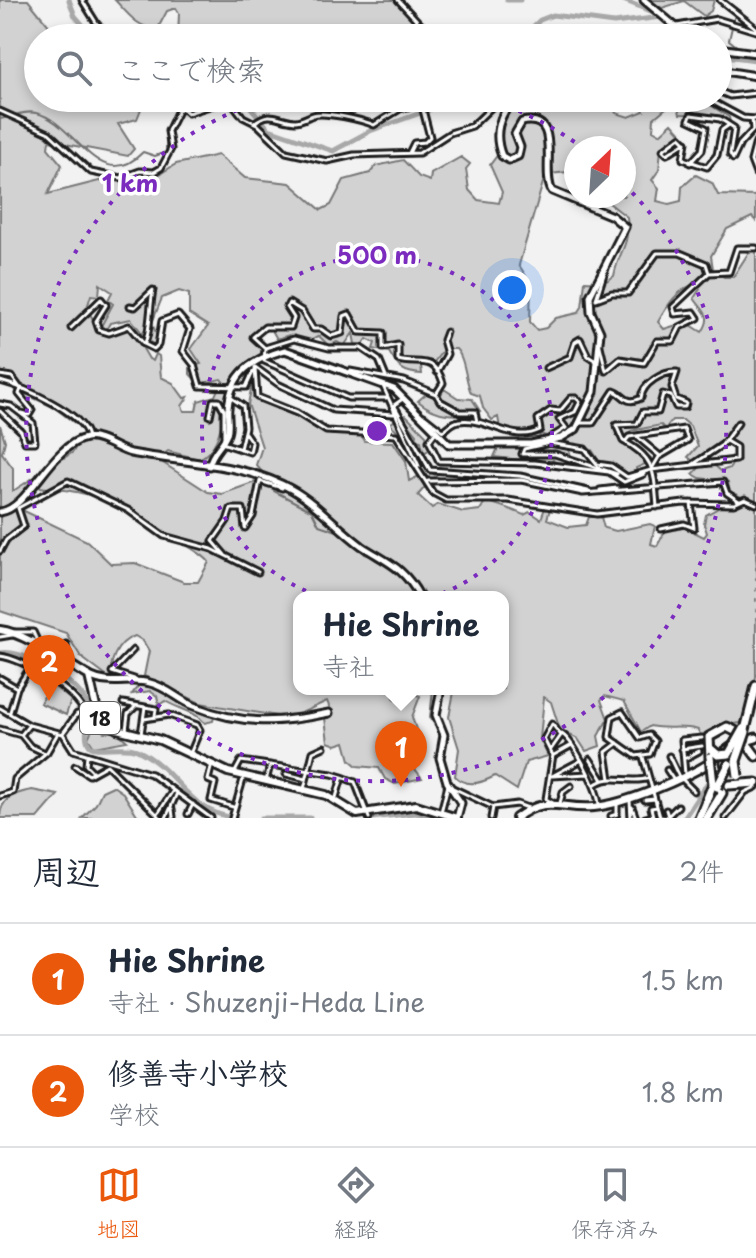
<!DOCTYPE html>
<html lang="ja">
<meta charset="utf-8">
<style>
body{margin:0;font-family:"Playpen Sans","Klee One",sans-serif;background:#f2f2f3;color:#1f2937}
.compass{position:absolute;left:564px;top:136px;width:72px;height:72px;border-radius:50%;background:#fff;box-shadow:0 4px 12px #0003;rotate:25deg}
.you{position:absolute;left:512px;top:290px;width:28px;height:28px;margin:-20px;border:6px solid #fff;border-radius:50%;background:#1a73e8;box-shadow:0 0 0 12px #1a73e833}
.badge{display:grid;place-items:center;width:52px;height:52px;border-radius:50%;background:#ea580c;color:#fff;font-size:26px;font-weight:700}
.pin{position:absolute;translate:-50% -66px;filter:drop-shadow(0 2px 4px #0008)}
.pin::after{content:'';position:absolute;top:42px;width:28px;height:24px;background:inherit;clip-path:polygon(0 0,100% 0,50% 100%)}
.popup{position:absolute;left:293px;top:591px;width:216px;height:104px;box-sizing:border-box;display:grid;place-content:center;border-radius:16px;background:#fff;filter:drop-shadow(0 2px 6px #0005);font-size:26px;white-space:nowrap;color:#747a83}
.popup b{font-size:30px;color:#1f2937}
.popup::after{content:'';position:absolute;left:50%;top:100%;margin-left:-16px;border:16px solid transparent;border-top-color:#fff}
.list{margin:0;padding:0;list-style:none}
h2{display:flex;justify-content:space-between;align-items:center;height:104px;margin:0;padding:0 32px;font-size:34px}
h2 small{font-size:26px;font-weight:400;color:#747a83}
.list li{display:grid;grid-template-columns:52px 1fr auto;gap:24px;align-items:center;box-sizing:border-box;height:112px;padding:0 32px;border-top:2px solid #e0e1e3}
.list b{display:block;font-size:30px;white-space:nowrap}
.list p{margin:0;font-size:26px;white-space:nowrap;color:#747a83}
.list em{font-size:26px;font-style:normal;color:#747a83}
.icon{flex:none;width:44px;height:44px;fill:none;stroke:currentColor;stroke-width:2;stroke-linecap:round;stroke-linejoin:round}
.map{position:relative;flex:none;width:756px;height:818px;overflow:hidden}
.search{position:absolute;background:#fff;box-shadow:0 4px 12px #0003;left:24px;right:24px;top:24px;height:88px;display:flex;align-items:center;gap:20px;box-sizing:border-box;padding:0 28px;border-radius:44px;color:#747a83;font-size:30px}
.sheet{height:328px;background:#fff}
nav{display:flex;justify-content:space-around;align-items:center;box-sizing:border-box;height:112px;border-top:2px solid #e0e1e3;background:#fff;font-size:22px;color:#747a83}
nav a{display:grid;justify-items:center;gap:4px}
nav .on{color:#ea580c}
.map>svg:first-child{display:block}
.green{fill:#d2d2d2;stroke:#777;stroke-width:2;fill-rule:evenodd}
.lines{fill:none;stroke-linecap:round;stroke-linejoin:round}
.stream{stroke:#707070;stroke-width:2}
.river{stroke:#a8a8a8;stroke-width:5}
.secondary-tunnel{stroke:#d2d2d2;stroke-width:5;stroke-dasharray:5 2.5;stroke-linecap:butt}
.highway-tunnel{stroke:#d2d2d2;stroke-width:7;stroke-dasharray:7 3.5;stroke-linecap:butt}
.street-casing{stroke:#1c1c1c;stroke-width:9}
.secondary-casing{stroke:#1c1c1c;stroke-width:11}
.primary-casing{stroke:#1c1c1c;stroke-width:12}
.highway-casing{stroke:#1c1c1c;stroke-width:13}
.street{stroke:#fff;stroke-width:3}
.secondary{stroke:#fff;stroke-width:5}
.primary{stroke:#fff;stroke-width:6}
.highway{stroke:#fff;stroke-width:7}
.highway-bridge-casing{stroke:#1c1c1c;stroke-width:13;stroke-linecap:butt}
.highway-bridge{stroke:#fff;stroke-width:7}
.ring{fill:none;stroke:#7b2cbf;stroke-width:4;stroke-dasharray:4 8}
.labels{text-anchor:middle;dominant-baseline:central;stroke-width:7;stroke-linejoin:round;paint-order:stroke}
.shield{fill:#fff;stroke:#606060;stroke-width:2}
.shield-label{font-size:20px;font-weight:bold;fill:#1c1c1c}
.centre{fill:#7b2cbf;stroke:#fff;stroke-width:4}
.ring-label{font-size:24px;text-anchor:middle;font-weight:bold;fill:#7b2cbf;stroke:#fff;stroke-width:7;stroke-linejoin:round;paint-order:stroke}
</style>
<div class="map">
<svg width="756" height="818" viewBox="0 0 756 818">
<rect width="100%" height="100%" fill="#f2f2f2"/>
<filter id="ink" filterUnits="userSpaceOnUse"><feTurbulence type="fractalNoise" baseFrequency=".0125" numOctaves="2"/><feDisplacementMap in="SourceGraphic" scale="16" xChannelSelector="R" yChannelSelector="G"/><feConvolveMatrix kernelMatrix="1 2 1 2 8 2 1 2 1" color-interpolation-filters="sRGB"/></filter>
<g filter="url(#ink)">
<!-- green -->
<path class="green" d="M 0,0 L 28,0 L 59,38 L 38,38 L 38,98 L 124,98 L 141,109 L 137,119 L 118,124 L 134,149 L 128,156 L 49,141 L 48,148 L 62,165 L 48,194 L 99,181 L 147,182 L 176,164 L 218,155 L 245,178 L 290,183 L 321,210 L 331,205 L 344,180 L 370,173 L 376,166 L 403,160 L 419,177 L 430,181 L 431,174 L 461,157 L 470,164 L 466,169 L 469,190 L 478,200 L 499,203 L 502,192 L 490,165 L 502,149 L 501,132 L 508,110 L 519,98 L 608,98 L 616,113 L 629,117 L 644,111 L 638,98 L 660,98 L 667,107 L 654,118 L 653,130 L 660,134 L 672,123 L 681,133 L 661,149 L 659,170 L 652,180 L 659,188 L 657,201 L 669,204 L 681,201 L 682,187 L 696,175 L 712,183 L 718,195 L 756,196 L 756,221 L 752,217 L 727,229 L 711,256 L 713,269 L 724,277 L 733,277 L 749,252 L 747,245 L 756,245 L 756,677 L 741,723 L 717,726 L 705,744 L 698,730 C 681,725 667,730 650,726 L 641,732 L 624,701 L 605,696 L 601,700 L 608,719 L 598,736 L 600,746 L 586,751 L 578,739 L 560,730 L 551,702 L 544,697 L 540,739 L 548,756 L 526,762 L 517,790 L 495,776 C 482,783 466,788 455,776 L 459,749 L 449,717 L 454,692 L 503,689 L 503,597 L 299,597 L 299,689 L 398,689 L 399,697 L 411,693 L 420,696 L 412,717 L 419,739 L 415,769 L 422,778 L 395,784 L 385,779 L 379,768 L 357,766 L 350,760 L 345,742 L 336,745 L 328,742 L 325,718 L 332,714 L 327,701 L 299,714 L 283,717 L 200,703 L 144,676 L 149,651 L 143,641 L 135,636 C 114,643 110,665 110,679 L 81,657 L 66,633 L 0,611 L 0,425 L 5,441 L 2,453 L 13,468 L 13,491 L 73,452 L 85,431 L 55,408 L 0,382 ZM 576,148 L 624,148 L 624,196 L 600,196 L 627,217 C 630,248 619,249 614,276 L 605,282 L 585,281 L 582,307 L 578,313 L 556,318 L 546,328 L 537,330 L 530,322 L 531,284 L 519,265 L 544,179 L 550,174 L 576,171 ZM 100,284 L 112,292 L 108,300 L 113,304 L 100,328 L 106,330 L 110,323 L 131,319 L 150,343 L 155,344 L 157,336 L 152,323 L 162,298 L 179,291 L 189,294 L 189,314 L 208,326 L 191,349 L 201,364 L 190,367 L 190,374 L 199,384 L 221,379 L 226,385 L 231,385 L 241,368 L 262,353 L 262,347 L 251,337 L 269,325 L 277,339 L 289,335 L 310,341 L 319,336 L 329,346 L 337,342 L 344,346 L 353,333 L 355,344 L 363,345 L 367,339 L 375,343 L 373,349 L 389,352 C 398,368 403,373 422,374 L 421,365 L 434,362 L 444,349 L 456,349 C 465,358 465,379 471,393 L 480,396 L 483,408 L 492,420 L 498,417 L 500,428 L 539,439 L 540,434 L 592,450 L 601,464 L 615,465 L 628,474 L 637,473 L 636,468 L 654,460 C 646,454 631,450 624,440 L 631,431 L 661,425 L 665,429 L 672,420 L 683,420 L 690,426 L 698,446 L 688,457 L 693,461 L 725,438 L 736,445 L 739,452 L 730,468 L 721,471 L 713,464 L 702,465 L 693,474 L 700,478 L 728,482 L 729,491 L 743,498 L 740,503 L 722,506 L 706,515 L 704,524 L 707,533 L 704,537 L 684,527 L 667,528 L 657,546 L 651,544 L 655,526 L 650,524 L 616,531 L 604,528 L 601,517 L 589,517 L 586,525 L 568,527 L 547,519 L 550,509 L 545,508 L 541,519 L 530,512 L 524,515 C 512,510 496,503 485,502 L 480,510 L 463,512 L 438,504 L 432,508 L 418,495 L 425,487 L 419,476 L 409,481 L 406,461 L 393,442 L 365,441 L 361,435 L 332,435 L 299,417 L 256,400 L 253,380 L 248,404 L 262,447 L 256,465 L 265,475 L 264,479 L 222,494 L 208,492 L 163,463 L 162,456 L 168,451 L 199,459 C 225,446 220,412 230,389 L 218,389 L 215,396 L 198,401 L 196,411 L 184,411 L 182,406 L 188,397 L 184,398 L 173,383 L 161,377 L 159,356 L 156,354 L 153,361 L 149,359 L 131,328 L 100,333 L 87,308 L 91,295 L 99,296 ZM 696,284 L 700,289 L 694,298 C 702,311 714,315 702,332 L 686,322 L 664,329 L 658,322 C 667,306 678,288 696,284 ZM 39,487 C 56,489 74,490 89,495 C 107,501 202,550 209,562 L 198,582 L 184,582 L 135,563 L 111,564 L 87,541 L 20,509 L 25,496 Z
M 115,0 L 395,0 L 424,32 L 451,33 L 456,38 L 280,38 L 273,34 L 269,38 L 178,38 L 179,13 L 176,8 L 167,11 L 158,28 C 139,30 127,13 115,0 Z
M 649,0 L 714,0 L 711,11 L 704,16 L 684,1 L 662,8 Z
M 686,98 L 701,99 L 729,117 L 730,122 L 711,115 L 680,114 L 678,107 Z
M 444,389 L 458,398 L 472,399 L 480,411 C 458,417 437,417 418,401 L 427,393 L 438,400 Z
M 391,400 L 398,404 L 403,425 L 415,439 L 414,447 L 420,454 L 423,450 L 421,441 L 416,440 L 417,434 L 403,417 L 406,415 L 426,435 L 430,449 L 421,455 C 422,469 432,473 441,479 L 426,478 C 418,465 401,448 400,433 L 390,424 L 396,419 Z
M 548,446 L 568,449 L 573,460 L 596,470 L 559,466 L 553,460 L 548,463 L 494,457 L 498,448 Z
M 147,683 L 205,711 L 214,717 L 213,721 L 205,723 C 195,711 178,709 165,701 L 159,705 L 157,696 L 150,691 L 132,694 L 139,685 Z
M 51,684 L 71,700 L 66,715 L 40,703 Z
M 94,725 L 104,732 L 117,732 L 127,741 L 94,747 L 88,738 Z
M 113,786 L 123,793 L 139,818 L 82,818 L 96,804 L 102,791 Z
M 32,790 L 58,795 L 38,818 L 0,818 C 0,798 15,793 32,790 Z"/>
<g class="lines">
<!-- stream -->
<path class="stream" d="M 735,14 L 729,40 L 739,48
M 745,55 L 748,60
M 0,119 C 12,117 25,110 36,113 C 75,121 99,197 143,152 L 155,156 L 166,152 L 166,128 L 176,105
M 274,491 L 312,511 L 319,525 L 343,533
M 351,540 L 365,554 L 378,558
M 398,573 L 408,583
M 433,689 L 430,718 L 440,732
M 443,798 L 444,781"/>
<!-- river -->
<path class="river" d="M 69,0 L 75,16 L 94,38
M 507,0 L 520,0
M 623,0 L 658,14
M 669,23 L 680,38
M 521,38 L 540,20 L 553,15 L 614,23 L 661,17
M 718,55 L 756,60
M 147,98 L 176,105 L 186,98
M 235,98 L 247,103 L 269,129 L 333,151 L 370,131 L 429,110 L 445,98
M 0,653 C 23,648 78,681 87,704 C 92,716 81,736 90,746 C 95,752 123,744 137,750 C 179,770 187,813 236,818
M 261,818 L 310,818
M 371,818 L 416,813 L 432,818
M 684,818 L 710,779 L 729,764"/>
<!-- secondary-tunnel -->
<path class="secondary-tunnel" d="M 329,713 L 381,703 L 398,695"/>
<!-- highway-tunnel -->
<path class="highway-tunnel" d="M 756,424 L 748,507 L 756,617"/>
<!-- street casing -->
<g class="street-casing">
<path id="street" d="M 82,0 L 97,24 L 112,38
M 398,0 L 425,29 L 450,30 L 459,38
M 720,0 L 756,28
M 677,26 L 717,19 L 756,31
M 718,91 L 730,96 L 756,93
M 169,98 L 188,113 L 219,103 L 233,104 L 243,117 L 257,124 L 286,152 L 327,161 L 354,155 L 419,153 L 450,133 L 472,126 L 501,98
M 706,98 L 743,118 L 756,119
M 0,111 L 49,133 L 91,172 L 121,178 L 140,171 L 154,172 L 161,168 L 171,149 L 168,131 L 180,107
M 254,123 C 271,109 278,120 295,121 C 302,121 307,117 313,115 C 324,111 363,120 374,125 L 400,109 L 423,103
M 685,142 L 680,137 L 663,150 L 667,154 L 686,142 L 683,159 L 707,167 L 717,155 L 722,130 L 729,125
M 756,142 L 751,161 L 756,174
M 409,153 L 414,143 L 425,142 L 430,137 L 423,110 L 426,98
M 690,163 L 702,150 L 706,128 L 689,120 L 691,115 L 720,119 L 734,128 L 730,154 L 733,159 L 740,144 L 753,130 L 752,119
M 607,265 L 596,299 L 612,293 L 628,293 L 657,253 L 680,253 L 706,264 L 709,273
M 709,273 L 729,272 L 737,248 L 756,248
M 130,306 L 135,307 L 153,290 C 150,303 150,338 144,344
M 71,328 L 101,299 L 106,305 L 96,321 L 99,330 L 109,333 L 129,326 L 144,344 L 154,349 L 158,345 L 162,321 L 178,315 L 190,329 L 183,351 L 194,365 L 200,386 L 246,387 L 253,372
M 600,346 L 606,371 L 620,359 L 644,363 L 657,341 L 673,341 L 680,327 L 698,318 L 694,312 L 675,314 L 673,307 L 709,273
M 265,348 L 253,337 L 265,327 L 291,327 L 294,318 L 287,307 L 289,303 L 302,311 L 313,329 L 321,329 L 331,336 L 342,333 L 344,316 L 349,314 L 359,332 L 383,333 L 383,348 L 398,345 L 398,360 C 418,366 434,353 443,383 L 436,394
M 265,348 L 264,361 L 348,398 L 386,398
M 265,348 L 294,339 L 329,348 L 361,348 L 379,360 L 386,377
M 255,367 L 278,384 L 333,410 L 394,414
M 546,368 L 570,357 L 575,342 L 580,339 L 588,356 L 596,361
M 255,369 L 257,397 L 297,413 L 326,431 L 396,435 L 433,493 L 446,500 L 508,500 L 597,514 L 684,503 L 734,504 L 745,499 L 756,504
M 350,371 L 404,381 L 436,394 L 440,401 L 460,412 L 475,412 L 477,422
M 437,372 L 447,354 L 443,340 L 446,332
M 0,375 L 12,377 L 20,388
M 0,381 C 23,387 83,412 88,437
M 383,386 L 419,466
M 21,389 L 19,394 L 32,410 L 29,415 L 22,413
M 230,397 L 243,406 L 245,427 L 240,449
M 404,398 L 394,405 L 430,470 L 520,476 L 588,491
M 0,404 L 11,406 L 33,423 L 35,442 L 25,442 L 21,431 L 0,411
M 210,416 L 213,401 L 219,401 L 224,410 L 224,438
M 424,416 L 443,431 C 448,428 452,422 459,421 C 489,417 511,444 540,430 L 538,419 L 551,410 L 560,411 L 571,398 L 576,398 L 580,402 L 575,412 L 559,419 L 566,428 L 550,438 L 549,443 L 585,449 L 597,464 L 611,466 L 627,477 L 651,470 L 736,460 L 736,447 L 726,441
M 581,423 L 593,423 L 614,391 C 625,394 625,406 641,398 C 642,384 663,371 677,372 L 672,387 L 676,399 L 686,403 L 685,407 L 676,407 L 671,396 L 663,394 L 658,412 L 643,412 L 637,424 L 616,425 L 623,441 C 655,457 654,472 657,507
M 435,433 L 429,441 L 439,461 L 535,463 L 609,472 L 624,482 L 644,474
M 636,436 L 660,456
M 625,442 L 629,437 L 684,429 L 688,440 L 659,457 L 653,467
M 222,443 L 250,452 L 252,443 L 245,433
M 549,443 L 524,449 L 522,454 L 555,454 L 617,474
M 692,465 L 722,445 L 738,423
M 428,481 L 521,480 L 583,493 L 723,482 L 727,493 L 739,501
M 600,490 L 617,488
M 18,508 L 68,481 L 128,510 L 164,536 L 212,549 L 258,572
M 661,529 L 684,524 L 694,528 L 691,503
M 0,551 L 6,540 L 24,526 L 18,508
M 225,555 L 213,541 L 227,521 L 231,509 L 243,509 L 245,528 L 253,516 L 260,481 L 282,488 L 283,485
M 15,632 L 33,632 L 39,645
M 0,637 L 12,635
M 66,644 L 68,660
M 133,650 L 112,672 L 134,679
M 0,656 C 22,658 77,691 84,713
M 0,678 L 17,688
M 123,703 L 156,709 L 155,716
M 0,708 L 29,725 L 63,734 L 73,750 L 151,774 L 211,818
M 10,712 L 17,688 L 31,666
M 622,712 L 640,738 L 649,735 L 655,741 L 650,754 L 636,756 L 609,737 L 612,717 Z
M 144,719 L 169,715 L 197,725 L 200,730 L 190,754
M 29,725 L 21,735 L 30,746 L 45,753
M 0,729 L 21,735
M 126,730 L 128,714 L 136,706
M 63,733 L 77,714 L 97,713
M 141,734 L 145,707
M 682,749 L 702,746
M 550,751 L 544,739 L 552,724 L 560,734
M 87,755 L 86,765 L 93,772
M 554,755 L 572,745
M 669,756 L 679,777
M 643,757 L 660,817 L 668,818
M 686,758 L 699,751
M 590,759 L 603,780
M 212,764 L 208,780 L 215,783 L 211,800 L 233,807
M 75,766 L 89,775 L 107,765 L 161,818
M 667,770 L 673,779
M 235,772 L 241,761 L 332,774 L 342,777 L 335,801
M 286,774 L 306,779
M 685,774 L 682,740 L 702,738
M 552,776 L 588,774
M 552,776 L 580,761
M 342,777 L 355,782 L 369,818
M 610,779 L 606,752 L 618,743
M 682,779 L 694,791
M 266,781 L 270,765
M 594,785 C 611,772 630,785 649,778
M 453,788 L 493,807 L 517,804 L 528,808
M 304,789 L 313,752 L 324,747
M 0,796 L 13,792 L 15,779 L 47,752 L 58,733
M 645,800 L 655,799
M 630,801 L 631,818
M 553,803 L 546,799 L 553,755 L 550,751 L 562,734 C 574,742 599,790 599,806
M 560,803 L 563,792 L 571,786
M 632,807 L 636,818
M 172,809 L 173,817
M 666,810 L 668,816 L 678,806
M 441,812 L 448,785
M 188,814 L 193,804
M 157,815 L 172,792
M 611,816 L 617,814 L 617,805
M 166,818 L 177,793
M 232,818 L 244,776
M 491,818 L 493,807
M 645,818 L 653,816 L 651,808 L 657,807
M 725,818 L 745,792 L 756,787"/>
</g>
<!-- secondary casing -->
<g class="secondary-casing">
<path id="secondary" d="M 644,0 L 689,38
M 718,48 L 756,53
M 718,70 L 756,76
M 209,466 C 212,451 222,447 227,434 C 230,426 227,417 228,408 C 231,373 252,359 285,350 L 394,389 L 449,444 L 531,444 L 561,438 L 576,429 L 594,392 L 600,332 L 591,312 L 590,296 L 625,227 L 612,216 L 552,191 C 540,171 564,113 522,122 L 515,134 L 520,147 L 518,156 L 509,160 L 502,156 C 493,134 499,114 516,98
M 0,512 C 29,509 51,445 86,438 C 99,435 118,450 131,453 C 183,463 244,463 291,489 C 318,504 337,528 362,546 C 388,563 404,567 420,597
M 89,676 C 111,687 129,677 150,683 C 167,687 179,700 194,706 C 243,726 280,723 329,713
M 441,689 L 436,715 L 444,735 L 440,758 L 447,782 L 461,803 L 457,818
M 398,695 L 405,689"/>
</g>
<!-- primary casing -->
<g class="primary-casing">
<path id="primary" d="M 0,630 C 26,633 64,662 89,676 L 98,716 L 117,729 L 160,740 L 228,772 L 326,795 L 357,814 L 416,805 L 457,818
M 516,818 C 548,794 560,810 594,807 C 626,804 684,779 711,762"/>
</g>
<!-- highway casing -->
<g class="highway-casing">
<path id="highway" d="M 745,730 L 756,686
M 710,757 L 709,737 L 727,727 L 739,733 L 756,756
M 729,764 L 737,748
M 729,785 L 756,783
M 699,818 L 713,784
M 707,818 L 722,793 L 714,759 L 736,744 L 756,738"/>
</g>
<!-- street -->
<use href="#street" class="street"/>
<!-- secondary -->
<use href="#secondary" class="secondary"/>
<!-- primary -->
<use href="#primary" class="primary"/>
<!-- highway -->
<use href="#highway" class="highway"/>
<!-- highway-bridge casing -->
<g class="highway-bridge-casing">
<path id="highway-bridge" d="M 711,749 L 718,755 L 729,754 L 743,729
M 710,757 L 713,784
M 738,776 L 736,761 L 746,732
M 717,787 L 729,764"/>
</g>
<!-- highway-bridge -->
<use href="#highway-bridge" class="highway-bridge"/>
</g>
</g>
<!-- distance rings -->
<g class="ring">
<circle cx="377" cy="431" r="175"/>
<path d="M485 98A350 350 0 0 1 583 148M624 184A350 350 0 1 1 269 98"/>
</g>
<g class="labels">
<!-- shield labels -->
<rect class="shield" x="80" y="702" width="40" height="32" rx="6"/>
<g class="shield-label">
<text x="100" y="718">18</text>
</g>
</g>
<circle cx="377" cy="431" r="12" class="centre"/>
<g class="ring-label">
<text x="130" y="192">1 km</text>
<text x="377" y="264">500 m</text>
</g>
</svg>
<svg class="compass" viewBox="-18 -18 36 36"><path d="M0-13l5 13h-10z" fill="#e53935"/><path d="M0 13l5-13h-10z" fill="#747a83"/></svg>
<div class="you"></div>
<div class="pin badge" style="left:401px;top:787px">1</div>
<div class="popup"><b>Hie Shrine</b>寺社</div>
<div class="pin badge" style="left:49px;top:701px">2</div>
<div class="search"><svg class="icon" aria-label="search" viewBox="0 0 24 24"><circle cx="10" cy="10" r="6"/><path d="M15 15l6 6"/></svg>ここで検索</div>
</div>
<section class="sheet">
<h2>周辺<small>2件</small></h2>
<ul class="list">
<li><span class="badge">1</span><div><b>Hie Shrine</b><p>寺社 · Shuzenji-Heda Line</p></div><em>1.5 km</em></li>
<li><span class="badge">2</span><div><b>修善寺小学校</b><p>学校</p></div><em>1.8 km</em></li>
</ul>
</section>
<nav>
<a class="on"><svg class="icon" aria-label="map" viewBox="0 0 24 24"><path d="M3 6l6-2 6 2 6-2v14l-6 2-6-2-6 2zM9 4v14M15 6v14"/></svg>地図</a>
<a><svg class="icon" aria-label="directions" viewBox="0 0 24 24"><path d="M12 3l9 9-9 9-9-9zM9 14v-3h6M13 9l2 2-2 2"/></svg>経路</a>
<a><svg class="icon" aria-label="saved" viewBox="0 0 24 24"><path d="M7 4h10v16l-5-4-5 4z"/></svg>保存済み</a>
</nav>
